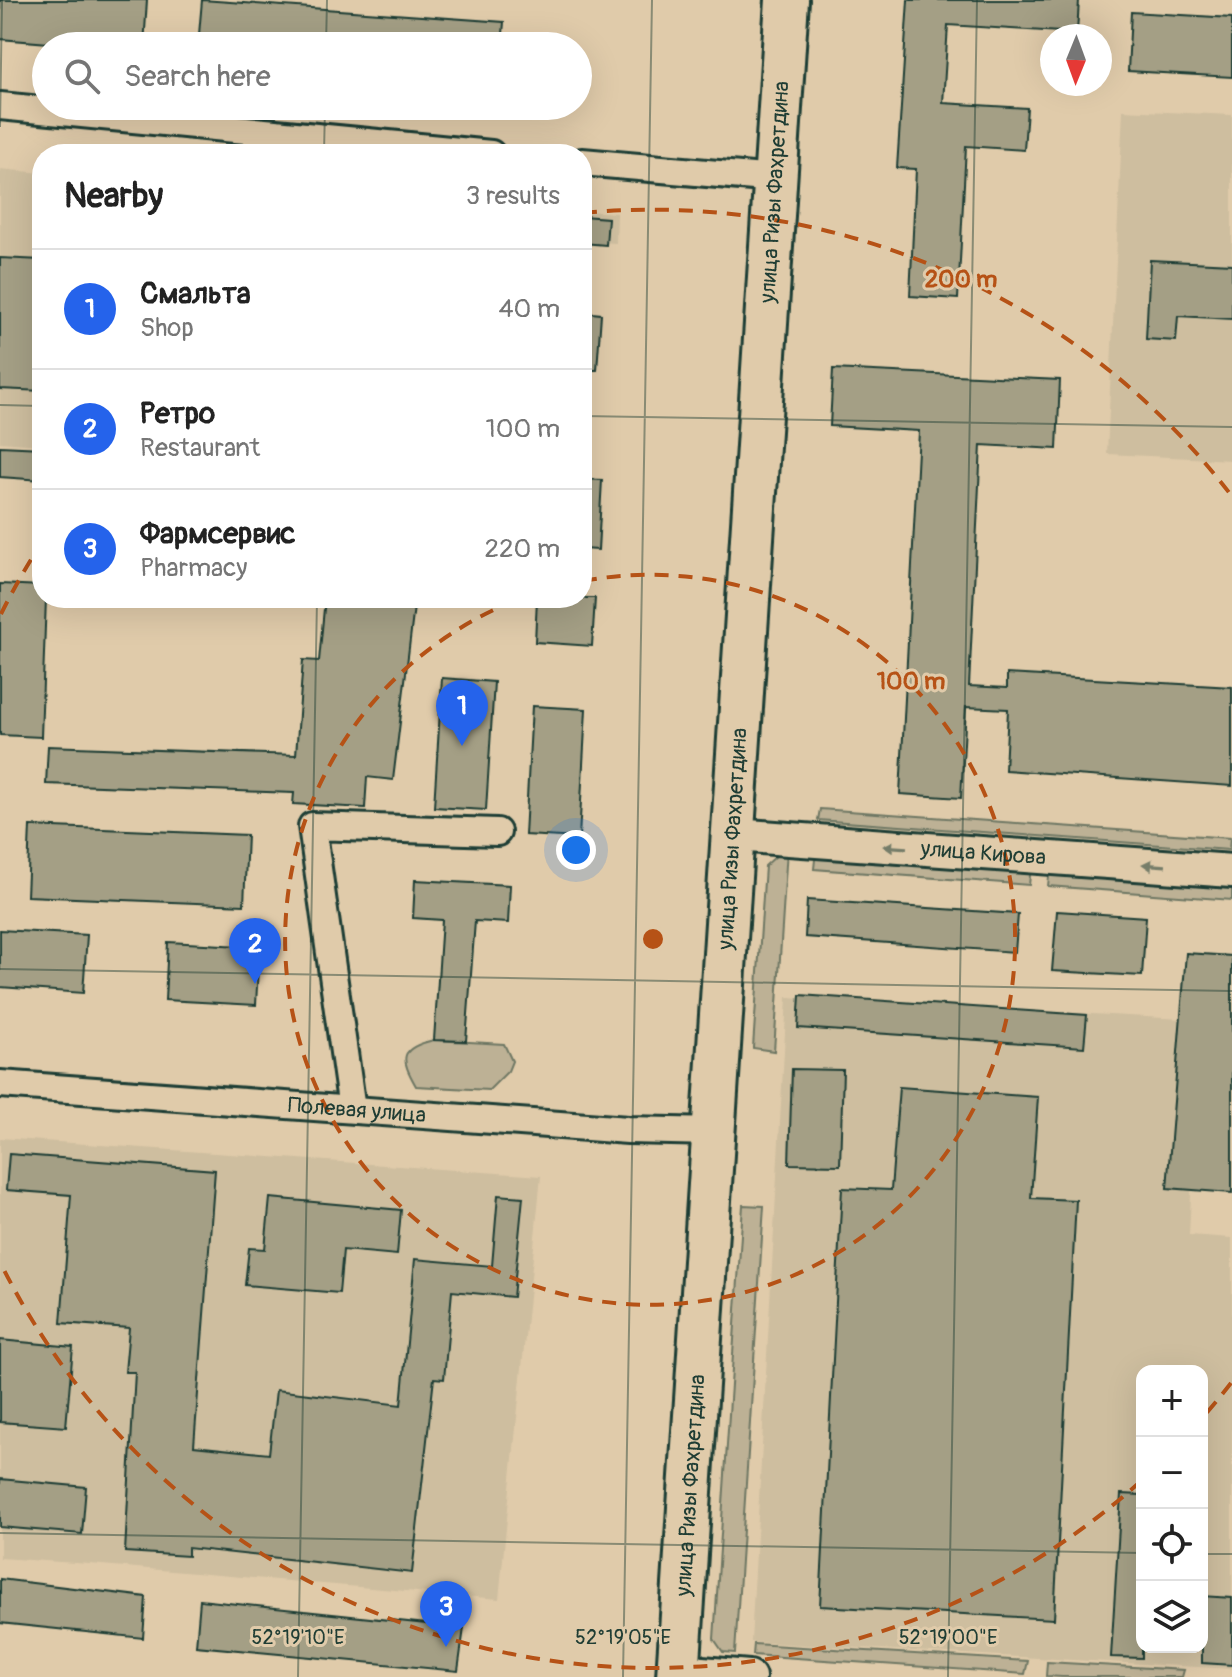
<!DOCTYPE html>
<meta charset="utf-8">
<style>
body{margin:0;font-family:Pangolin,sans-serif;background:#f6f6f6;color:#222}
.controls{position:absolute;right:24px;bottom:24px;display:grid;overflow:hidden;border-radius:16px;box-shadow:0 8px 32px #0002}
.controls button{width:72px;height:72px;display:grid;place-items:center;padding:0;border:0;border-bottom:2px solid #e0e0e0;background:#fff;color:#222;font:40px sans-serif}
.compass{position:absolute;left:1040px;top:24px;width:72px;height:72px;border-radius:50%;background:#fff;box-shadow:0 8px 32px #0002;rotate:181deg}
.you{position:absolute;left:576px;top:850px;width:28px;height:28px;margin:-20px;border:6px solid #fff;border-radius:50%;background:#1a73e8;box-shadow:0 0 0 12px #1a73e833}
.badge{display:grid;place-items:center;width:52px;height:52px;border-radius:50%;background:#2563eb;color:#fff;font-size:26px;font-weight:700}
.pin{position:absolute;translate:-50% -66px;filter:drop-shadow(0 2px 4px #0008)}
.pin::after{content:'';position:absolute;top:42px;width:28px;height:24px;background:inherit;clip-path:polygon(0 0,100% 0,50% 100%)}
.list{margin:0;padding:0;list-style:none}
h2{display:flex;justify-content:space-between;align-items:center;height:104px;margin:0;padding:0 32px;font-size:34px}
h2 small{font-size:26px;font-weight:400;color:#767676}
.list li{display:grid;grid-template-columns:52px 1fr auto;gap:24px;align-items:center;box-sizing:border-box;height:120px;padding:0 32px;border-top:2px solid #e0e0e0}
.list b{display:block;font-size:30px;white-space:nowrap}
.list p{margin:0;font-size:26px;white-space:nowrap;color:#767676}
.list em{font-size:26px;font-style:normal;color:#767676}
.icon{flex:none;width:44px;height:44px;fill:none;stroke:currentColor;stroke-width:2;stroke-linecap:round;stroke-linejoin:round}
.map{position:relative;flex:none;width:1232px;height:1677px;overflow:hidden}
.search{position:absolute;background:#fff;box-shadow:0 8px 32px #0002;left:32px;top:32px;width:560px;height:88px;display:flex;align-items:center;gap:20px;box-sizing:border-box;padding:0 28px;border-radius:44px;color:#767676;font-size:30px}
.panel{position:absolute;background:#fff;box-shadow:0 8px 32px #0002;left:32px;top:144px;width:560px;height:464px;border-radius:32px}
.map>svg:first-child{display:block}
.built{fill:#cebe9f;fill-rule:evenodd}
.green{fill:#bdb195;stroke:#6e7764;stroke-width:2}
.building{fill:#a49f85;stroke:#1f3d34;stroke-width:2}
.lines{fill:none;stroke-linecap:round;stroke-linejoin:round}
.minor-casing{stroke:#1f3d34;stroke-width:32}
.tertiary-casing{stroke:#1f3d34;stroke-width:38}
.primary-casing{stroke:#1f3d34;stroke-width:48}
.minor{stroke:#e0cbaa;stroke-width:26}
.tertiary{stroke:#e0cbaa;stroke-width:32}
.primary{stroke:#e0cbaa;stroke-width:42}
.oneway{fill:#767d69}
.ticks{fill:none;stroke:#1f3d34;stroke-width:2;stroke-opacity:0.45}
.ring{fill:none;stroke:#b65216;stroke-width:4;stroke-dasharray:14 10}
.labels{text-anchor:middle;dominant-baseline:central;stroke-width:6;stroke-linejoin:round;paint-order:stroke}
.street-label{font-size:22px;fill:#1f3d34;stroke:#e0cbaa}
.ticks-label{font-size:20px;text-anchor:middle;fill:#1f3d34;stroke:#e0cbaa;stroke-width:6;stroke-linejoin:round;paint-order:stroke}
.centre{fill:#b65216;stroke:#e0cbaa;stroke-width:4}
.ring-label{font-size:24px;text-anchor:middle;font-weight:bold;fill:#b65216;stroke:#e0cbaa;stroke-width:6;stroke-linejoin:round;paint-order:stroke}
</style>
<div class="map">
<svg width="1232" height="1677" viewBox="0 0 1232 1677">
<rect width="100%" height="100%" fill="#e0cbaa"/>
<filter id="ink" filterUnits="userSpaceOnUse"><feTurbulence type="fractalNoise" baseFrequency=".0125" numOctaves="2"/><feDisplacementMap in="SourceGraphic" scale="16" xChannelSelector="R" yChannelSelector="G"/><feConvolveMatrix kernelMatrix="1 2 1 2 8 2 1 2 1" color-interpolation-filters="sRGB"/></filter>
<g filter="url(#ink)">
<!-- built -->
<path class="built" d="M 1123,110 L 1232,115 L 1232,460 L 1107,454 Z
M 0,169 L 42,173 L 42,445 L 0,442 Z
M 582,211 L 617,213 L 616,243 L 582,241 Z
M 787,997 L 1200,1020 L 1189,1235 L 1232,1238 L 1232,1669 L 751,1642 ZM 1142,1371 L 1202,1371 L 1202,1647 L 1142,1647 Z
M 0,1138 L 541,1176 L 499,1599 L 90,1564 L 0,1558 Z"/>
<!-- green -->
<path class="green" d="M 820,809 L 1230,838 L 1229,850 L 818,820 Z
M 817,841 L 1032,856 L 1029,885 L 814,869 Z
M 787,849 L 774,1051 L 753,1048 L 765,866 L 776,856 Z
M 1051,858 L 1232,871 L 1232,900 L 1048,886 Z
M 434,1040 L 504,1044 L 512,1061 L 508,1071 L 489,1090 L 416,1086 C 400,1058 399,1048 434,1040 Z
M 743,1205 L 764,1206 L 735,1653 L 723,1652 L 714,1639 Z
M 754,1644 L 1028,1661 L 1025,1674 L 753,1655 Z
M 1047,1662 L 1184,1670 L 1182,1677 L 1062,1677 L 1046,1676 Z"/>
<!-- building -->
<path class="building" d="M 0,0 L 147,0 L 144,46 L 86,46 L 0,39 Z
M 202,0 L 504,22 L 502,46 L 198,46 Z
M 908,0 L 1079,0 L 1077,33 L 948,25 L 943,103 L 1027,108 L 1024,150 L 966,146 L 958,299 L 910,296 L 916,169 L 897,168 Z
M 1131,12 L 1232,18 L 1232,77 L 1128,71 Z
M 582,216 L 608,218 L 606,245 L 582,243 Z
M 0,258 L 42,260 L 42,391 L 0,389 Z
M 1150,260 L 1232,264 L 1232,319 L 1178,316 L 1176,341 L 1146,339 Z
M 582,312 L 601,314 L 597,370 L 582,370 Z
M 833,369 L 1060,380 L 1057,449 L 981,445 L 969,686 L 1007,688 L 1007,674 L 1232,687 L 1232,786 L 1005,770 L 1008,709 L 966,707 L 961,798 L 900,794 L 919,431 L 830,426 Z
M 0,446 L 42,448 L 42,480 L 0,477 Z
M 582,479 L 602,480 L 598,550 L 582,549 Z
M 0,584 L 42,586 L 42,598 L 46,598 L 41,737 L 0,735 Z
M 325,598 L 415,598 L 393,780 L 367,777 L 365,808 L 293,804 L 294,793 L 46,784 L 48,746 L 296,755 L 303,660 L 319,661 Z
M 537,598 L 595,598 L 592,646 L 535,642 Z
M 442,678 L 494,682 L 486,810 L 434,807 Z
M 532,706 L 586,709 L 579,838 L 525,835 Z
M 30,826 L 247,835 L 244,905 L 27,896 Z
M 415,880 L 510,885 L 508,923 L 475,921 L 466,1041 L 434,1040 L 442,920 L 413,918 Z
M 807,900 L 1018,914 L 1015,952 L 805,937 Z
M 1057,911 L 1146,917 L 1142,976 L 1052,971 Z
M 0,930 L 87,935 L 83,993 L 0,987 Z
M 168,942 L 259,947 L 256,1005 L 165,1000 Z
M 1186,953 L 1232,956 L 1232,1193 L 1167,1188 Z
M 800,995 L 1087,1015 L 1084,1047 L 798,1028 Z
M 792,1069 L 843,1070 L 840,1165 L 789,1164 Z
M 899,1087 L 1038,1097 L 1031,1198 L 1076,1200 L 1054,1619 L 820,1606 L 842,1188 L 891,1190 Z
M 9,1154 L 215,1170 L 194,1446 L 269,1454 L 276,1390 L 401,1405 L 415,1259 L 492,1266 L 498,1195 L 523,1197 L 513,1297 L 452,1291 L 444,1379 L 434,1378 L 412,1573 L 188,1548 L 188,1556 L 125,1552 L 135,1372 L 125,1372 L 129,1328 L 61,1323 L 71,1195 L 6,1190 Z
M 270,1198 L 401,1210 L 397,1255 L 343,1250 L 339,1293 L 245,1285 L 249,1248 L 265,1249 Z
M 0,1340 L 73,1347 L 66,1427 L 0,1422 Z
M 0,1479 L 86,1487 L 82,1534 L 0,1527 Z
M 1121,1494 L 1142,1495 L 1142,1658 L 1111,1657 Z
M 0,1579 L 146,1597 L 143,1638 L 0,1623 Z
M 1202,1596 L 1232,1598 L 1232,1665 L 1202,1663 Z
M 200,1600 L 464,1628 L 458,1671 L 196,1646 Z"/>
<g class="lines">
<!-- minor casing -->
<g class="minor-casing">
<g id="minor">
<path d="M 0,106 L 491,154"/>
<path d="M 582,162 L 775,179"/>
<path id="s1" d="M 0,1084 L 628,1130 L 715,1132"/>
<path d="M 350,1109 L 351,1102 L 312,826 L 497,832"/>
</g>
</g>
<!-- tertiary casing -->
<g class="tertiary-casing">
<g id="tertiary">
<path id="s2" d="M 734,835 L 1232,871"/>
<path d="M 678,1671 L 749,1677"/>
</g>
</g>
<!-- primary casing -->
<g class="primary-casing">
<g id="primary">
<path id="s3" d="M 678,1677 L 787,0"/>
</g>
</g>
<!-- minor -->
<use href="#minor" class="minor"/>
<!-- tertiary -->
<use href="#tertiary" class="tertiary"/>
<!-- primary -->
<use href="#primary" class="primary"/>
</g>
<!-- one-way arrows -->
<defs><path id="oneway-solid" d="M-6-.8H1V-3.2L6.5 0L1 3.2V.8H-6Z" transform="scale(2)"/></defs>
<g class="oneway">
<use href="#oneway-solid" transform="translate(895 847) rotate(-176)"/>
<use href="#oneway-solid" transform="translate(1154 865) rotate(-176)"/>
</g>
</g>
<!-- ticks -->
<path class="ticks" d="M 326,46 L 327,0M 0,127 L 2,0M 324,154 L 325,106M 0,405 L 42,406M 582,416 L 1232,427M 0,969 L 1232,991M 0,1533 L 1142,1553M 1202,1554 L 1232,1554M 298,1677 L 317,598M 623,1677 L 652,0M 948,1677 L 977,0"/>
<!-- distance rings -->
<g class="ring">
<path d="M583 581A365 365 0 1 1 522 598"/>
<path d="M1231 1383A729 729 0 0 1 1203 1417M1141 1481A729 729 0 0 1 1 1264M1 614A729 729 0 0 1 42 542M583 213A729 729 0 0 1 1231 495"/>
</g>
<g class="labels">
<!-- street labels -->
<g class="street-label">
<text stroke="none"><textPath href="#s3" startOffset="1488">улица Ризы Фахретдина</textPath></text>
<text stroke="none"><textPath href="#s3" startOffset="840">улица Ризы Фахретдина</textPath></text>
<text stroke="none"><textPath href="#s2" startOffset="250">улица Кирова</textPath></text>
<text stroke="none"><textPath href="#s1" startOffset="358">Полевая улица</textPath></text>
<text stroke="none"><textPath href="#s3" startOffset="192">улица Ризы Фахретдина</textPath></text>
</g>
</g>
<g class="ticks-label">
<text x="298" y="1644">52°19'10"E</text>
<text x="623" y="1644">52°19'05"E</text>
<text x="948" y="1644">52°19'00"E</text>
</g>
<circle cx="653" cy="939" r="12" class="centre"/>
<g class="ring-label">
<text x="961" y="287">200 m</text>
<text x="911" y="689">100 m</text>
</g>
</svg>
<div class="controls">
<button>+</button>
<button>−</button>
<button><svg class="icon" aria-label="locate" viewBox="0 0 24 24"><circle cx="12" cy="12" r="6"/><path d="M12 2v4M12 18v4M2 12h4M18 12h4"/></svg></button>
<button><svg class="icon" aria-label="layers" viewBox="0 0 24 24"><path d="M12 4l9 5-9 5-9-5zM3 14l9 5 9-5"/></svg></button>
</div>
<svg class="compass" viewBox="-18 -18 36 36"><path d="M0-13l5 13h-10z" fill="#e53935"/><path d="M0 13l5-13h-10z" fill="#767676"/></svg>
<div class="you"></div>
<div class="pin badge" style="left:462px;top:746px">1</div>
<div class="pin badge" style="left:255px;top:984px">2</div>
<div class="pin badge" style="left:446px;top:1647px">3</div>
<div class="search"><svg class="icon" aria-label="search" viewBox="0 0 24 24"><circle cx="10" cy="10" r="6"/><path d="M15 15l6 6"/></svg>Search here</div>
<section class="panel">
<h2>Nearby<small>3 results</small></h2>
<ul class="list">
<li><span class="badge">1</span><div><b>Смальта</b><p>Shop</p></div><em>40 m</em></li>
<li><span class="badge">2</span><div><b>Ретро</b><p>Restaurant</p></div><em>100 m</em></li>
<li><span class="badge">3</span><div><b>Фармсервис</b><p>Pharmacy</p></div><em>220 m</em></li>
</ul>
</section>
</div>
